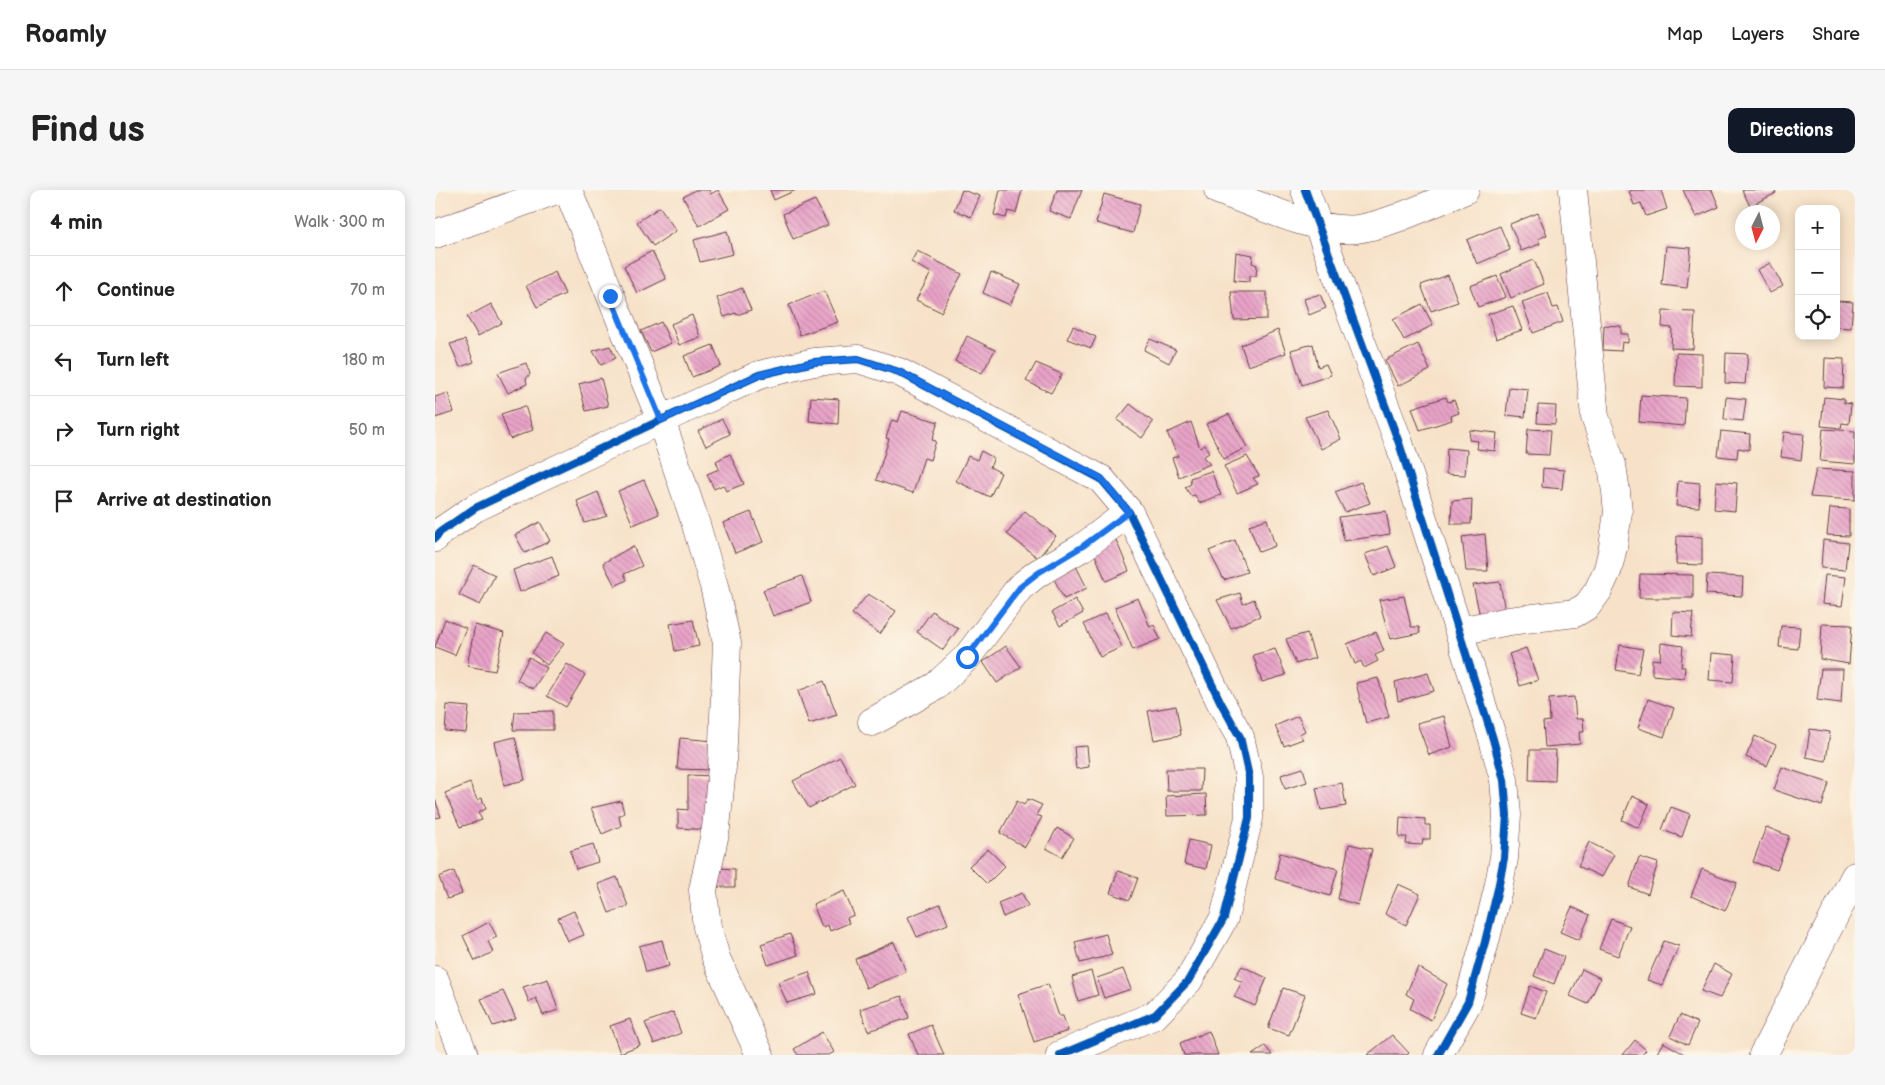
<!DOCTYPE html>
<meta charset="utf-8">
<style>
body{margin:0;font-family:"Balsamiq Sans",sans-serif;background:#f6f6f6;color:#222}
.controls{position:absolute;right:15px;top:15px;display:grid;overflow:hidden;border-radius:10px;box-shadow:0 2px 12px #0003}
.controls button{width:45px;height:45px;display:grid;place-items:center;padding:0;border:0;border-bottom:1px solid #e0e0e0;background:#fff;color:#222;font:25px sans-serif}
.compass{position:absolute;left:1300px;top:15px;width:45px;height:45px;border-radius:50%;background:#fff;box-shadow:0 2px 12px #0003;rotate:186deg}
.stop{position:absolute;width:15px;height:15px;margin:-11px;border:4px solid #1a73e8;border-radius:50%;background:#fff}
.stop.end{background:#1a73e8;border-color:#fff;box-shadow:0 1px 5px #0008}
.list{margin:0;padding:0;list-style:none}
h2{display:flex;justify-content:space-between;align-items:center;height:65px;margin:0;padding:0 20px;font-size:21px}
h2 small{font-size:16px;font-weight:400;color:#767676}
.list li{display:grid;grid-template-columns:32px 1fr auto;gap:15px;align-items:center;box-sizing:border-box;height:70px;padding:0 20px;border-top:1px solid #e0e0e0}
.list b{display:block;font-size:19px;white-space:nowrap}
.list em{font-size:16px;font-style:normal;color:#767676}
.icon{flex:none;width:28px;height:28px;fill:none;stroke:currentColor;stroke-width:2;stroke-linecap:round;stroke-linejoin:round}
.map{position:relative;flex:none;width:1420px;height:865px;overflow:hidden;border-radius:10px}
header{display:flex;align-items:center;gap:30px;box-sizing:border-box;height:70px;padding:0 25px;background:#fff;border-bottom:1px solid #e0e0e0}
header strong{font-size:24px}
nav{display:flex;gap:28px;margin-inline-start:auto;font-size:18px}
.intro{display:flex;align-items:center;justify-content:space-between;box-sizing:border-box;height:120px;padding:0 30px}
h1{margin:0;font-size:35px}
.button{padding:12px 22px;border-radius:10px;background:#111827;color:#fff;font-size:18px;font-weight:700}
main{display:flex;gap:30px;padding:0 30px}
aside{flex:1;background:#fff;border-radius:10px;box-shadow:0 2px 12px #0003}
.map>svg:first-child{display:block}
.building{fill:url(#building-back-hatch)}
.lines{fill:none;stroke-linecap:round;stroke-linejoin:round}
.minor-casing{stroke:#643c43;stroke-width:29}
.minor{stroke:#fff;stroke-width:28}
.cycleway-casing{stroke:#fcf5e5;stroke-width:11}
.cycleway{stroke:#0057b8;stroke-width:8}
.route{stroke:#1a73e8;stroke-width:6}
</style>
<header>
<strong>Roamly</strong>
<nav><a>Map</a><a>Layers</a><a>Share</a></nav>
</header>
<div class="intro"><h1>Find us</h1><a class="button">Directions</a></div>
<main>
<aside>
<h2>4 min<small>Walk · 300 m</small></h2>
<ul class="list">
<li><svg class="icon" aria-label="ahead" viewBox="0 0 24 24"><path d="M12 20V5M6 11l6-6 6 6"/></svg><div><b>Continue</b></div><em>70 m</em></li>
<li><svg class="icon" aria-label="left" viewBox="0 0 24 24"><path d="M17 20v-9H6M10 6l-5 5 5 5"/></svg><div><b>Turn left</b></div><em>180 m</em></li>
<li><svg class="icon" aria-label="right" viewBox="0 0 24 24"><path d="M7 20v-9h11M14 6l5 5-5 5"/></svg><div><b>Turn right</b></div><em>50 m</em></li>
<li><svg class="icon" aria-label="arrive" viewBox="0 0 24 24"><path d="M6 21V4h12l-3 4 3 4H6"/></svg><div><b>Arrive at destination</b></div></li>
</ul>
</aside>
<div class="map">
<svg width="1420" height="865" viewBox="0 0 1420 865">
<defs>
<pattern id="building-back-hatch" width="6" height="6" patternUnits="userSpaceOnUse" patternTransform="scale(1.25)"><rect width="6" height="6" fill="#e9a4c9"/><path d="M-1 5l2 2M0 0l6 6M5-1l2 2" fill="none" stroke="#bf85a3"/></pattern>
</defs>
<rect width="100%" height="100%" fill="#fcf5e5"/>
<filter id="ink" filterUnits="userSpaceOnUse"><feTurbulence type="fractalNoise" baseFrequency=".02" numOctaves="2"/><feDisplacementMap in="SourceGraphic" scale="10" xChannelSelector="R" yChannelSelector="G"/><feConvolveMatrix kernelMatrix="1 2 1 2 8 2 1 2 1" color-interpolation-filters="sRGB"/></filter>
<filter id="wash" filterUnits="userSpaceOnUse"><feTurbulence type="fractalNoise" baseFrequency=".0096" numOctaves="4" result="noise"/><feDisplacementMap in="SourceGraphic" scale="20" xChannelSelector="R" yChannelSelector="G"/><feGaussianBlur stdDeviation="1.12" result="paint"/><feColorMatrix in="noise" values="0 0 0 0 0 0 0 0 0 0 0 0 0 0 0 0 0 1.4 0 .05"/><feComposite in="paint" operator="in"/></filter>
<g filter="url(#wash)">
<rect width="100%" height="100%" fill="#f7e2c9"/>
<g id="blocks">
<!-- building -->
<path class="building" d="M 260,0 L 274,0 L 276,4 L 283,0 L 294,19 L 264,36 L 248,7 Z
M 335,0 L 361,0 L 339,10 Z
M 527,0 L 545,6 L 536,27 L 519,20 Z
M 565,0 L 587,0 L 581,23 L 573,21 L 571,28 L 559,25 Z
M 622,0 L 647,0 L 636,29 L 614,21 Z
M 1198,0 L 1226,0 L 1232,19 L 1211,26 L 1206,13 L 1199,15 L 1194,1 Z
M 1248,0 L 1277,0 L 1284,17 L 1261,27 Z
M 1307,0 L 1340,0 L 1341,3 L 1315,16 Z
M 669,4 L 705,14 L 698,43 L 661,33 Z
M 380,10 L 393,35 L 358,49 L 348,24 Z
M 225,17 L 241,41 L 218,56 L 202,32 Z
M 1103,23 L 1112,45 L 1103,49 L 1105,54 L 1086,61 L 1075,34 Z
M 1065,36 L 1075,60 L 1042,74 L 1032,50 Z
M 292,41 L 298,64 L 265,72 L 259,50 Z
M 1231,56 L 1256,58 L 1252,98 L 1227,95 Z
M 217,61 L 231,89 L 202,103 L 189,76 Z
M 482,61 L 527,84 L 506,122 L 481,110 L 496,83 L 476,72 Z
M 801,62 L 818,65 L 817,73 L 822,75 L 821,86 L 814,86 L 814,92 L 799,91 Z
M 1099,70 L 1109,94 L 1076,108 L 1066,84 Z
M 1335,73 L 1348,96 L 1335,103 L 1322,80 Z
M 120,82 L 130,104 L 102,117 L 91,96 Z
M 556,82 L 585,94 L 575,115 L 548,103 Z
M 1013,85 L 1023,112 L 996,121 L 986,95 Z
M 1062,86 L 1071,107 L 1043,117 L 1035,96 Z
M 307,98 L 316,120 L 302,125 L 301,123 L 289,127 L 282,108 Z
M 389,101 L 403,132 L 365,145 L 354,115 Z
M 796,102 L 832,102 L 832,129 L 799,130 Z
M 1113,103 L 1118,118 L 1123,117 L 1128,132 L 1098,143 L 1087,112 Z
M 885,104 L 891,118 L 874,125 L 869,109 Z
M 1401,111 L 1418,112 L 1416,138 L 1401,137 Z
M 56,114 L 67,133 L 43,146 L 32,127 Z
M 987,114 L 998,135 L 969,150 L 958,129 Z
M 1078,116 L 1087,140 L 1061,149 L 1053,124 Z
M 1228,121 L 1260,122 L 1258,159 L 1236,158 L 1237,138 L 1227,137 Z
M 257,125 L 265,147 L 244,155 L 236,134 Z
M 226,132 L 236,153 L 216,162 L 206,141 Z
M 1169,135 L 1186,136 L 1186,144 L 1193,144 L 1193,153 L 1187,152 L 1186,161 L 1168,160 Z
M 638,136 L 661,147 L 656,158 L 632,149 Z
M 843,140 L 851,163 L 813,176 L 806,155 Z
M 532,146 L 560,160 L 547,183 L 520,171 Z
M 715,149 L 741,160 L 734,173 L 709,160 Z
M 30,150 L 39,172 L 25,177 L 15,154 Z
M 878,154 L 883,177 L 891,174 L 896,185 L 867,195 L 856,160 Z
M 983,154 L 995,180 L 963,196 L 950,170 Z
M 278,155 L 286,176 L 257,187 L 249,166 Z
M 175,156 L 181,168 L 166,175 L 158,161 Z
M 1241,163 L 1267,164 L 1267,197 L 1240,196 Z
M 1291,163 L 1313,164 L 1310,194 L 1290,193 Z
M 1390,168 L 1409,169 L 1408,198 L 1389,197 Z
M 91,173 L 95,184 L 91,189 L 92,194 L 73,203 L 63,183 Z
M 601,173 L 627,184 L 616,203 L 591,191 Z
M 166,188 L 173,216 L 151,221 L 144,194 Z
M 1074,197 L 1093,199 L 1090,227 L 1071,225 Z
M 13,203 L 19,222 L 0,228 L 0,207 Z
M 1206,205 L 1251,208 L 1249,236 L 1204,232 Z
M 376,207 L 404,209 L 403,234 L 374,231 Z
M 1011,207 L 1013,212 L 1019,210 L 1024,223 L 1016,226 L 1017,230 L 985,240 L 977,218 Z
M 1291,207 L 1311,209 L 1308,231 L 1289,229 Z
M 1389,207 L 1409,209 L 1409,213 L 1416,214 L 1414,234 L 1407,233 L 1406,238 L 1386,236 Z
M 695,214 L 718,232 L 707,248 L 682,230 Z
M 1103,215 L 1121,216 L 1120,234 L 1102,233 Z
M 90,216 L 98,240 L 75,249 L 66,224 Z
M 893,220 L 906,249 L 886,259 L 870,227 Z
M 467,221 L 503,232 L 497,250 L 501,251 L 495,270 L 489,268 L 478,303 L 441,290 L 454,249 L 451,248 L 457,230 L 463,232 Z
M 794,224 L 812,257 L 789,269 L 771,234 Z
M 287,229 L 295,244 L 271,256 L 263,241 Z
M 756,232 L 765,258 L 770,255 L 774,263 L 768,267 L 775,274 L 744,287 L 737,268 L 743,266 L 732,243 Z
M 1093,239 L 1116,240 L 1114,265 L 1091,264 Z
M 1388,239 L 1420,241 L 1420,274 L 1385,271 Z
M 1035,240 L 1062,243 L 1060,261 L 1042,259 L 1043,251 L 1034,250 Z
M 1286,241 L 1315,244 L 1314,260 L 1303,258 L 1302,268 L 1283,266 Z
M 1349,242 L 1369,244 L 1366,270 L 1346,267 Z
M 1012,258 L 1032,260 L 1030,285 L 1011,284 Z
M 546,261 L 559,268 L 555,277 L 566,283 L 555,307 L 521,291 L 533,266 L 542,270 Z
M 295,264 L 309,294 L 291,301 L 288,295 L 279,299 L 272,284 L 284,279 L 281,271 Z
M 812,266 L 824,286 L 818,288 L 823,294 L 802,303 L 789,276 Z
M 1108,278 L 1129,280 L 1127,299 L 1107,297 Z
M 1381,279 L 1420,281 L 1420,310 L 1375,307 Z
M 776,281 L 786,305 L 764,313 L 760,305 L 756,306 L 750,297 L 756,294 L 755,288 Z
M 209,290 L 224,324 L 198,335 L 183,301 Z
M 1243,291 L 1265,293 L 1264,317 L 1241,316 Z
M 1281,291 L 1302,293 L 1300,321 L 1279,319 Z
M 926,292 L 935,313 L 910,322 L 900,302 Z
M 163,302 L 172,326 L 150,333 L 142,311 Z
M 1037,309 L 1036,334 L 1016,334 L 1017,311 Z
M 1395,318 L 1414,319 L 1414,346 L 1392,345 Z
M 590,321 L 621,346 L 603,368 L 572,344 Z
M 951,321 L 955,344 L 909,351 L 904,327 Z
M 316,322 L 328,352 L 300,363 L 288,333 Z
M 832,329 L 840,356 L 824,362 L 814,335 Z
M 105,332 L 115,351 L 90,363 L 80,345 Z
M 1050,344 L 1053,381 L 1031,381 L 1027,347 Z
M 1242,346 L 1267,347 L 1267,375 L 1241,374 Z
M 681,350 L 694,381 L 671,391 L 658,360 Z
M 800,350 L 812,382 L 789,390 L 774,361 Z
M 1388,350 L 1413,353 L 1410,380 L 1386,378 Z
M 198,356 L 207,376 L 189,384 L 192,390 L 180,396 L 168,373 Z
M 953,356 L 961,377 L 939,386 L 930,364 Z
M 117,366 L 124,386 L 85,402 L 78,380 Z
M 638,370 L 652,398 L 629,409 L 615,381 Z
M 39,375 L 60,385 L 45,415 L 24,405 Z
M 1205,384 L 1258,385 L 1258,408 L 1204,408 Z
M 1272,385 L 1308,387 L 1307,406 L 1271,404 Z
M 1390,385 L 1411,387 L 1407,416 L 1387,414 Z
M 367,386 L 376,412 L 338,426 L 328,400 Z
M 1065,392 L 1070,422 L 1045,426 L 1038,395 Z
M 805,403 L 808,414 L 819,409 L 825,426 L 796,438 L 782,410 Z
M 433,404 L 461,421 L 445,444 L 417,424 Z
M 969,406 L 976,437 L 984,437 L 985,443 L 955,449 L 944,410 Z
M 703,408 L 715,437 L 719,435 L 725,449 L 698,460 L 680,417 Z
M 640,409 L 648,423 L 625,436 L 617,422 Z
M 497,421 L 523,439 L 508,460 L 482,442 Z
M 1238,422 L 1258,423 L 1256,447 L 1237,445 Z
M 671,423 L 687,457 L 665,467 L 649,434 Z
M 10,429 L 31,438 L 20,465 L 0,457 Z
M 258,430 L 264,456 L 240,461 L 235,434 Z
M 1387,434 L 1417,435 L 1414,474 L 1385,469 Z
M 40,435 L 69,443 L 60,481 L 32,476 Z
M 1346,436 L 1365,437 L 1363,459 L 1344,457 Z
M 941,442 L 949,461 L 940,465 L 943,471 L 929,478 L 926,471 L 920,474 L 912,454 Z
M 111,443 L 129,454 L 112,475 L 97,463 Z
M 872,443 L 880,468 L 861,474 L 851,449 Z
M 1226,453 L 1248,456 L 1246,477 L 1250,477 L 1249,488 L 1217,485 L 1217,469 L 1225,470 Z
M 1185,455 L 1208,459 L 1203,484 L 1181,480 Z
M 571,456 L 586,477 L 562,493 L 548,472 Z
M 1091,458 L 1103,490 L 1085,496 L 1074,464 Z
M 840,459 L 851,485 L 827,492 L 818,465 Z
M 1276,463 L 1300,465 L 1298,492 L 1274,490 Z
M 94,467 L 112,478 L 98,499 L 82,490 Z
M 132,474 L 150,485 L 131,517 L 112,506 Z
M 1386,479 L 1408,479 L 1406,513 L 1382,510 Z
M 993,483 L 999,501 L 963,511 L 960,492 Z
M 943,488 L 954,527 L 931,533 L 921,493 Z
M 389,491 L 402,525 L 374,534 L 363,501 Z
M 1139,507 L 1141,529 L 1148,529 L 1149,542 L 1144,542 L 1145,554 L 1110,557 L 1108,532 L 1115,531 L 1114,509 Z
M 1213,509 L 1239,518 L 1229,547 L 1203,538 Z
M 12,515 L 34,517 L 31,543 L 10,541 Z
M 741,516 L 746,545 L 719,550 L 713,521 Z
M 118,521 L 118,540 L 78,540 L 80,522 Z
M 863,526 L 870,541 L 864,544 L 868,549 L 849,556 L 840,536 Z
M 1009,526 L 1017,557 L 994,565 L 982,533 Z
M 1375,539 L 1395,542 L 1391,571 L 1371,567 Z
M 1320,546 L 1341,555 L 1332,576 L 1311,567 Z
M 80,547 L 90,590 L 69,595 L 59,552 Z
M 245,548 L 279,551 L 278,580 L 242,579 Z
M 652,556 L 654,577 L 641,579 L 639,557 Z
M 1095,560 L 1121,560 L 1120,591 L 1094,590 Z
M 405,567 L 420,594 L 374,618 L 358,591 Z
M 1347,577 L 1394,593 L 1387,616 L 1339,600 Z
M 868,578 L 872,592 L 850,599 L 846,585 Z
M 731,579 L 767,579 L 766,601 L 732,601 Z
M 253,585 L 279,586 L 276,640 L 243,638 L 243,619 L 253,620 Z
M 35,593 L 42,610 L 47,608 L 51,619 L 43,622 L 47,630 L 25,637 L 10,603 Z
M 907,593 L 911,616 L 886,620 L 881,598 Z
M 771,604 L 772,625 L 732,626 L 731,606 Z
M 1197,606 L 1214,614 L 1204,638 L 1187,630 Z
M 0,609 L 6,627 L 0,628 Z
M 593,609 L 607,615 L 601,625 L 607,627 L 590,657 L 565,643 L 582,611 L 589,615 Z
M 186,611 L 189,623 L 184,626 L 186,636 L 167,644 L 156,618 Z
M 1236,617 L 1255,624 L 1247,647 L 1227,640 Z
M 965,627 L 990,629 L 990,635 L 995,635 L 995,649 L 988,649 L 987,655 L 971,654 L 972,647 L 964,647 Z
M 1331,637 L 1354,646 L 1342,680 L 1318,672 Z
M 622,638 L 639,648 L 627,667 L 611,658 Z
M 754,650 L 776,655 L 771,679 L 749,674 Z
M 1154,652 L 1179,665 L 1167,687 L 1143,676 Z
M 158,654 L 163,672 L 141,679 L 135,661 Z
M 914,654 L 937,659 L 923,715 L 903,709 Z
M 553,659 L 570,676 L 552,694 L 534,676 Z
M 845,663 L 903,679 L 895,706 L 840,689 Z
M 1204,667 L 1223,673 L 1213,704 L 1194,697 Z
M 284,678 L 300,679 L 300,697 L 283,697 Z
M 1267,679 L 1302,693 L 1290,721 L 1256,706 Z
M 19,681 L 27,704 L 12,709 L 4,687 Z
M 683,681 L 703,688 L 695,710 L 675,703 Z
M 182,687 L 193,716 L 174,723 L 163,694 Z
M 963,694 L 985,704 L 971,735 L 950,724 Z
M 409,701 L 419,725 L 412,728 L 414,733 L 395,741 L 393,735 L 387,737 L 378,714 Z
M 587,703 L 593,716 L 568,727 L 563,713 Z
M 505,714 L 513,734 L 482,747 L 473,727 Z
M 1137,717 L 1155,725 L 1144,750 L 1125,742 Z
M 139,721 L 149,745 L 133,751 L 123,728 Z
M 1176,729 L 1195,736 L 1183,766 L 1164,759 Z
M 54,732 L 62,747 L 53,751 L 58,762 L 40,771 L 28,746 Z
M 355,744 L 363,765 L 333,775 L 326,754 Z
M 671,744 L 677,765 L 645,773 L 640,752 Z
M 227,750 L 234,776 L 211,782 L 204,756 Z
M 1229,751 L 1244,756 L 1227,795 L 1212,790 Z
M 459,752 L 471,782 L 431,798 L 420,769 Z
M 1109,759 L 1129,767 L 1119,794 L 1099,786 Z
M 1279,774 L 1297,784 L 1285,808 L 1266,801 Z
M 807,776 L 832,788 L 820,816 L 799,807 L 807,792 L 799,788 Z
M 983,777 L 1012,794 L 996,830 L 975,819 L 979,809 L 971,804 Z
M 688,779 L 696,799 L 669,808 L 662,788 Z
M 1147,779 L 1165,788 L 1153,814 L 1135,806 Z
M 656,781 L 663,805 L 643,811 L 637,787 Z
M 374,782 L 382,804 L 352,813 L 343,792 Z
M 113,789 L 123,820 L 108,825 L 101,808 L 94,812 L 88,797 Z
M 613,794 L 624,826 L 628,826 L 633,841 L 599,852 L 583,804 Z
M 1095,796 L 1111,802 L 1101,828 L 1086,823 Z
M 848,798 L 870,805 L 854,845 L 833,838 Z
M 68,801 L 81,829 L 58,836 L 46,809 Z
M 467,806 L 474,828 L 433,841 L 425,819 Z
M 238,822 L 246,843 L 219,854 L 210,833 Z
M 1245,825 L 1263,833 L 1253,855 L 1235,846 Z
M 195,829 L 205,855 L 185,863 L 175,836 Z
M 496,835 L 509,865 L 483,865 L 474,844 Z
M 774,841 L 783,865 L 749,865 L 745,853 Z
M 387,842 L 399,862 L 394,865 L 363,865 L 359,859 Z
M 957,845 L 974,863 L 972,865 L 932,865 Z
M 1200,850 L 1211,860 L 1207,865 L 1188,865 Z
M 1228,852 L 1251,865 L 1221,865 Z
M 830,856 L 837,865 L 817,865 Z"/>
</g>
</g>
<g filter="url(#ink)">
<use href="#blocks" fill-opacity="0" stroke="#643c43" stroke-width="1"/>
<g class="lines">
<!-- minor casing -->
<g class="minor-casing">
<path id="minor" d="M 133,0 L 226,230 L 259,328 L 279,396 L 292,453 L 287,577 L 281,638 L 268,700 L 272,737 L 281,768 L 325,865
M 783,0 C 819,13 885,44 922,39 C 956,34 997,13 1030,0
M 870,0 L 964,253 L 1058,549 L 1069,590 L 1072,625 L 1069,668 L 1063,699 L 1050,752 L 1033,812 L 1003,865
M 0,44 L 121,0
M 0,348 L 5,342 L 40,318 L 226,230 L 324,185 L 379,172 L 423,169 L 464,182 L 666,289 L 694,322 L 786,513 L 805,547 L 814,587 L 814,628 L 789,728 L 753,791 L 720,825 L 625,865
M 1024,441 L 1074,431 L 1140,423 L 1152,416 L 1163,401 L 1173,379 L 1178,357 L 1183,322 L 1181,302 L 1177,275 L 1160,227 L 1138,0
M 437,532 L 501,496 L 532,467 L 585,397 L 603,383 L 648,357 L 694,322
M 0,790 L 29,865
M 1328,865 L 1420,686"/>
</g>
<!-- minor -->
<use href="#minor" class="minor"/>
<!-- cycleway casing -->
<g class="cycleway-casing">
<path id="cycleway" d="M 870,0 L 964,253 L 1058,549 L 1069,590 L 1072,625 L 1069,668 L 1063,699 L 1050,752 L 1033,812 L 1003,865
M 0,348 L 5,342 L 40,318 L 226,230 L 324,185 L 379,172 L 423,169 L 464,182 L 666,289 L 694,322 L 786,513 L 805,547 L 814,587 L 814,628 L 789,728 L 753,791 L 720,825 L 625,865"/>
</g>
<!-- cycleway -->
<use href="#cycleway" class="cycleway"/>
</g>
</g>
<g class="lines" filter="url(#ink)">
<!-- route -->
<path class="route" d="M 175,106 L 226,230 L 324,185 L 379,172 L 423,169 L 464,182 L 666,288 L 694,322 L 648,356 L 603,383 L 585,397 L 532,467"/>
</g>
</svg>
<div class="controls">
<button>+</button>
<button>−</button>
<button><svg class="icon" aria-label="locate" viewBox="0 0 24 24"><circle cx="12" cy="12" r="6"/><path d="M12 2v4M12 18v4M2 12h4M18 12h4"/></svg></button>
</div>
<svg class="compass" viewBox="-18 -18 36 36"><path d="M0-13l5 13h-10z" fill="#e53935"/><path d="M0 13l5-13h-10z" fill="#767676"/></svg>
<div class="stop" style="left:532px;top:467px"></div>
<div class="stop end" style="left:175px;top:106px"></div>
</div>
</main>
